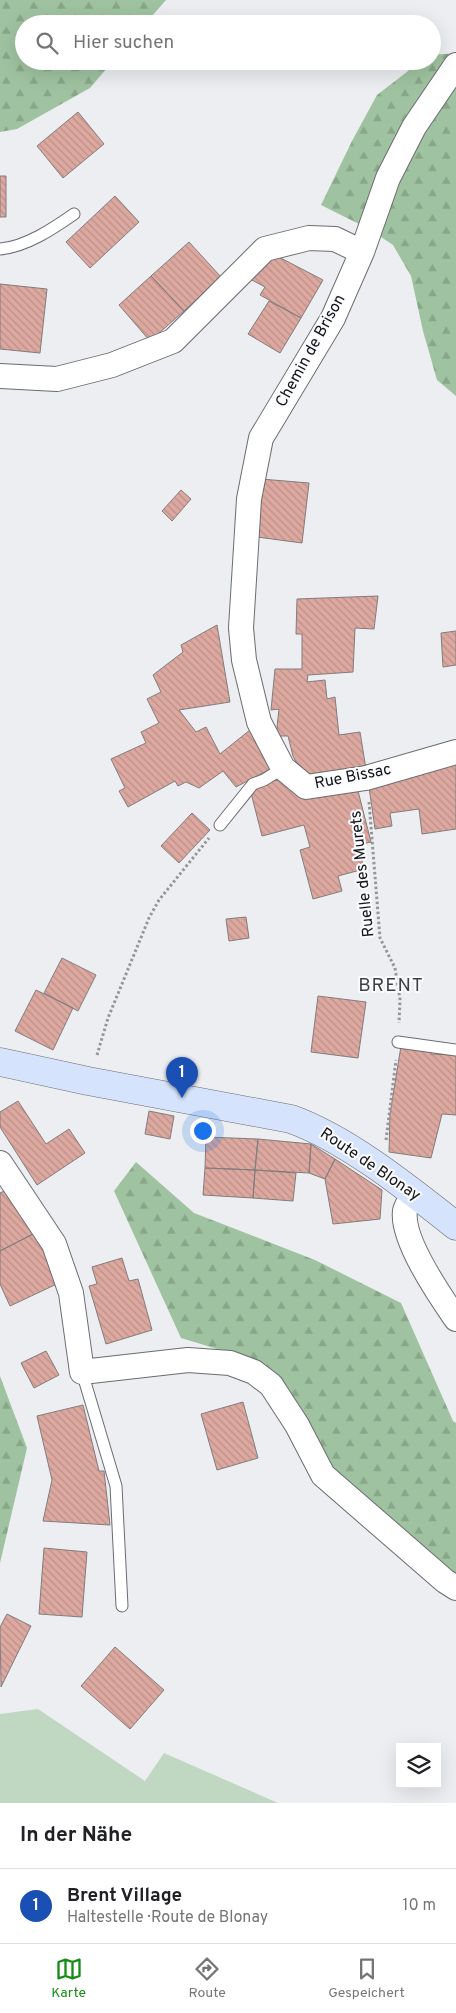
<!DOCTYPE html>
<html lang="de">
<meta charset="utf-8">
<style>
body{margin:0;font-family:Overpass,sans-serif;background:#f6f6f6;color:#202124}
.controls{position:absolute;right:15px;bottom:15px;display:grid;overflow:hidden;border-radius:0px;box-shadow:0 5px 20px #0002}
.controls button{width:45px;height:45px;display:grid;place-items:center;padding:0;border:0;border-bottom:1px solid #e0e0e0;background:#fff;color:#202124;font:25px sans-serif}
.you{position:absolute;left:202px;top:1130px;width:18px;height:18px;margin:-12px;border:4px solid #fff;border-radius:50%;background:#1a73e8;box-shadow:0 0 0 8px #1a73e833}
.badge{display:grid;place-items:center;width:32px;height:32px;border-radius:50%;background:#168c15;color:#fff;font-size:16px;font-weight:700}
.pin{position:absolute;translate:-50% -41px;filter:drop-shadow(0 1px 2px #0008)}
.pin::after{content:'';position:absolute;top:26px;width:18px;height:15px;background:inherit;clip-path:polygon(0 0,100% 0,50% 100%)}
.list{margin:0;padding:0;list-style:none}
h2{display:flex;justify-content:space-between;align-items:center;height:65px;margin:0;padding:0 20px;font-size:21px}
h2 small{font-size:16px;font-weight:400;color:#757577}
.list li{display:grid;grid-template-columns:32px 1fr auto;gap:15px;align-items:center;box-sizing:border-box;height:75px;padding:0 20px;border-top:1px solid #e0e0e0}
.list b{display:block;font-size:19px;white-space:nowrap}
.list p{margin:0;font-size:16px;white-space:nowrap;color:#757577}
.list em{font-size:16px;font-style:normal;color:#757577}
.icon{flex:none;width:28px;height:28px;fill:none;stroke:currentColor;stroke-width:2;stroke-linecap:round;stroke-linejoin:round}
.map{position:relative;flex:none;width:456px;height:1803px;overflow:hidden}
.search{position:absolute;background:#fff;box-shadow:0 5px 20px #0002;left:15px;right:15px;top:15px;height:55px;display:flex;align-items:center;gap:12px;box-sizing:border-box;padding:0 18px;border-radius:28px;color:#757577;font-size:19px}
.sheet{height:140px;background:#fff}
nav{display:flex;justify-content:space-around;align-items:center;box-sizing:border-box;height:70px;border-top:1px solid #e0e0e0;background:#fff;font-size:14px;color:#757577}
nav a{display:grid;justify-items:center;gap:2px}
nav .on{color:#168c15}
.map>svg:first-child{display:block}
.grass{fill:#c0d8c1}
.forest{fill:url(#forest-firs)}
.building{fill:url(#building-back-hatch);stroke:#817d7c}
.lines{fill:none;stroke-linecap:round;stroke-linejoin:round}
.lane-casing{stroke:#6b6c6f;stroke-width:13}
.street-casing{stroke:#6b6c6f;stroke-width:26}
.secondary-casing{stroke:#6b6c6f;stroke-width:29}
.path{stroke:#939597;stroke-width:3;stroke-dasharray:2.5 2.5;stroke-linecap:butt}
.lane{stroke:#fff;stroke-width:11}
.street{stroke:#fff;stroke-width:24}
.secondary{stroke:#d6e3fc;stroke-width:28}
.labels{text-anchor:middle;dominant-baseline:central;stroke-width:4;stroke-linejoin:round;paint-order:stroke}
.street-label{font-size:16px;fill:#141516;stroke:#fafbff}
.quarter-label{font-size:19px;letter-spacing:1px;fill:#3e3f42;stroke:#fafbff}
</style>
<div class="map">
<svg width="456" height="1803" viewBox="0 0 456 1803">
<defs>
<pattern id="forest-firs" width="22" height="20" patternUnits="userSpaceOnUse" patternTransform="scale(1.25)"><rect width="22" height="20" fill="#9fc3a0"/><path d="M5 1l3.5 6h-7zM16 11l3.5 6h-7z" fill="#88a789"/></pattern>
<pattern id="building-back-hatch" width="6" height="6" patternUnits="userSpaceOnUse" patternTransform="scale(1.25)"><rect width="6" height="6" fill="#dca8a0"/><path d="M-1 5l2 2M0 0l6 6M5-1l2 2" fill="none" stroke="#bc9089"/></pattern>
</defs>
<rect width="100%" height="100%" fill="#eceef1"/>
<!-- grass -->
<path class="grass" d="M 38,1709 L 145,1781 L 164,1753 L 278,1803 L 0,1803 L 0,1714 Z"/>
<!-- forest -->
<path class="forest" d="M 0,0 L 166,0 L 145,24 L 24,24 L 24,61 L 113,61 L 90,88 L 17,129 L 0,132 Z
M 456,53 L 456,396 L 437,380 L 423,331 L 411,276 L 393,245 L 369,229 L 321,205 L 352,141 L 377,95 L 421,61 L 432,61 L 432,55 Z
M 136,1162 L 194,1213 L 315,1260 L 401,1303 L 453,1421 L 456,1423 L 456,1576 L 333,1476 L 237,1355 L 181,1338 L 114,1191 Z
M 0,1376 L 27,1448 L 0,1563 Z"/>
<!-- building -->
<path class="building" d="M 78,112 L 104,144 L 63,178 L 37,146 Z
M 0,176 L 6,176 L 6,217 L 0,217 Z
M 115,196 L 139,222 L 90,268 L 66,242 Z
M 189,242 L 221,277 L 184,311 L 151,276 Z
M 273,254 L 323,280 L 301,318 L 260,295 L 265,287 L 250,279 Z
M 151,276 L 184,311 L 150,341 L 119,305 Z
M 0,284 L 47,289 L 40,353 L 0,349 Z
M 269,301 L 301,318 L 280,353 L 248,334 Z
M 261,479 L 309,483 L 302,543 L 257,537 Z
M 181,490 L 191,499 L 172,521 L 162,511 Z
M 378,596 L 374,629 L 355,628 L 353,672 L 308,675 L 307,682 L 325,680 L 327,699 L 335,697 L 339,735 L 360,732 L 366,769 L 304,778 L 293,756 L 288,736 L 276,736 L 279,709 L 271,710 L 275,669 L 302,669 L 302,634 L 296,634 L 297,599 Z
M 217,625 L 230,702 L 179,710 L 196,732 L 206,727 L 220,754 L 255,726 L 274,767 L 236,787 L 223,771 L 199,788 L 186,782 L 178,786 L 175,781 L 128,807 L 119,791 L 125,788 L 111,759 L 146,743 L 141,732 L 159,723 L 147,699 L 161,692 L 153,675 L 183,652 L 181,645 Z
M 456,631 L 456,665 L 443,667 L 441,633 Z
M 456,761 L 456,829 L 422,834 L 419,809 L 390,813 L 392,826 L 375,829 L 369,787 L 379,778 L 436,770 L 435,764 Z
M 289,779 L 356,783 L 371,842 L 358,845 L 364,869 L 338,876 L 342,891 L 313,899 L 300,850 L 310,847 L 304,825 L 262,836 L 250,789 L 270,781 Z
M 192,813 L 210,830 L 179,863 L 161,846 Z
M 246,917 L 249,938 L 229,941 L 226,919 Z
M 62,958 L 96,975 L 78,1011 L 44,993 Z
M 36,990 L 73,1008 L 53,1050 L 15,1031 Z
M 318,996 L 366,1002 L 358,1058 L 311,1052 Z
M 401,1046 L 432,1048 L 431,1054 L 456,1055 L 456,1115 L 442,1114 L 431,1158 L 389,1152 L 390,1114 Z
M 18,1101 L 46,1144 L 69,1129 L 85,1153 L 37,1185 L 0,1127 L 0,1112 Z
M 149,1111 L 174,1116 L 170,1139 L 145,1134 Z
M 206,1137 L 258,1139 L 255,1170 L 205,1168 Z
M 258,1139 L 311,1144 L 309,1173 L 255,1170 Z
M 311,1144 L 335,1159 L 325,1179 L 309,1173 Z
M 335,1159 L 382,1190 L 380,1219 L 333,1224 L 325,1179 Z
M 205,1168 L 255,1170 L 253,1198 L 203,1195 Z
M 255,1170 L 296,1173 L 293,1201 L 253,1198 Z
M 9,1189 L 37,1232 L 0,1251 L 0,1193 Z
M 37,1232 L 61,1282 L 10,1306 L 0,1284 L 0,1251 Z
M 122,1258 L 129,1281 L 138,1279 L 152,1330 L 106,1344 L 89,1286 L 97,1284 L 92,1267 Z
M 46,1351 L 59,1375 L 34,1388 L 21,1363 Z
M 243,1402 L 258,1458 L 217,1470 L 201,1414 Z
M 83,1405 L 99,1471 L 104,1471 L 110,1525 L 43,1521 L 52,1480 L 37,1416 Z
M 44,1548 L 87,1552 L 82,1617 L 39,1614 Z
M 7,1614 L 31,1626 L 1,1687 L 0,1627 Z
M 115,1647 L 164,1690 L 130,1729 L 81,1686 Z"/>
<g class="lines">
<!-- lane casing -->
<g class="lane-casing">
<path id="lane" d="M 0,249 C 26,247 54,228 74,214
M 220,825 L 253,784 L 264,780 L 283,768
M 398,1042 L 456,1050
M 82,1372 L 116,1486 L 122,1606"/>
</g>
<!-- street casing -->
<g class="street-casing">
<path id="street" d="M 456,65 L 414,127 L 388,178 L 362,252 L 333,318 L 261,438 L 249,499 L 241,628 L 244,660 L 259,722 L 283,768 L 306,787 L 366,778 L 456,752
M 0,376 L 57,379 L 112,365 L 173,341 L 265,249 L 309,238 L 335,239 L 362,252
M 0,1163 L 54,1244 L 71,1293 L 82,1372 L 188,1360 L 230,1363 L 254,1372 L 271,1385 L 297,1425 L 323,1475 L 445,1581 L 456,1588
M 413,1193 C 411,1199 406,1206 405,1211 C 401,1239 440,1296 456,1319"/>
</g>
<!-- secondary casing -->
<g class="secondary-casing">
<path id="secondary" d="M 0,1062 L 88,1081 L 291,1119 C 347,1139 409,1189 456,1226"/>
</g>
<!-- path -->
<path class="path" d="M 369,802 L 380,938 L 395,968 L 400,999 L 399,1023
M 97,1055 L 108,1018 L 149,918 L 159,900 L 209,838
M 386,1140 L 396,1060"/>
<!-- lane -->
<use href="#lane" class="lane"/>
<!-- street -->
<use href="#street" class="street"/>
<!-- secondary -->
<use href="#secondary" class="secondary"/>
</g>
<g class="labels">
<!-- street labels -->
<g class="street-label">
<text transform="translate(311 351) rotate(-61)">Chemin de Brison</text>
<text transform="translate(353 777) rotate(-11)">Rue Bissac</text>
<text transform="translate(363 874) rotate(-96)">Ruelle des Murets</text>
<text transform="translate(370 1165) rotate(34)">Route de Blonay</text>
</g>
<!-- quarter labels -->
<g class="quarter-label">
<text x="391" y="986">BRENT</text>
</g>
</g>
</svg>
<div class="controls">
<button><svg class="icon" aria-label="layers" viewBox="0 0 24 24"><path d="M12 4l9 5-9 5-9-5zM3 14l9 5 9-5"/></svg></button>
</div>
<div class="you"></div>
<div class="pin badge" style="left:182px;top:1098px;background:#1a4fb4">1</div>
<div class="search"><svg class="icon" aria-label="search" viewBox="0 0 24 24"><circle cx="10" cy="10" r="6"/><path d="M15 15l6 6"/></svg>Hier suchen</div>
</div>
<section class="sheet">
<h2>In der Nähe<small></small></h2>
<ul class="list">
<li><span class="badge" style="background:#1a4fb4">1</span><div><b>Brent Village</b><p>Haltestelle · Route de Blonay</p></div><em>10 m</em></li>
</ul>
</section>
<nav>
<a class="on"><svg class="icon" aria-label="map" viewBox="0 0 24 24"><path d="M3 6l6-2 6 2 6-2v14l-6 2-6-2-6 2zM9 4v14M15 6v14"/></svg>Karte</a>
<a><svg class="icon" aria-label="directions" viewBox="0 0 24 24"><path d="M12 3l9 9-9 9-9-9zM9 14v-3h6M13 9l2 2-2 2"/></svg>Route</a>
<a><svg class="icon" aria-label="saved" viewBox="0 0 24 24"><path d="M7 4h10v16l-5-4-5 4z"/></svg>Gespeichert</a>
</nav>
